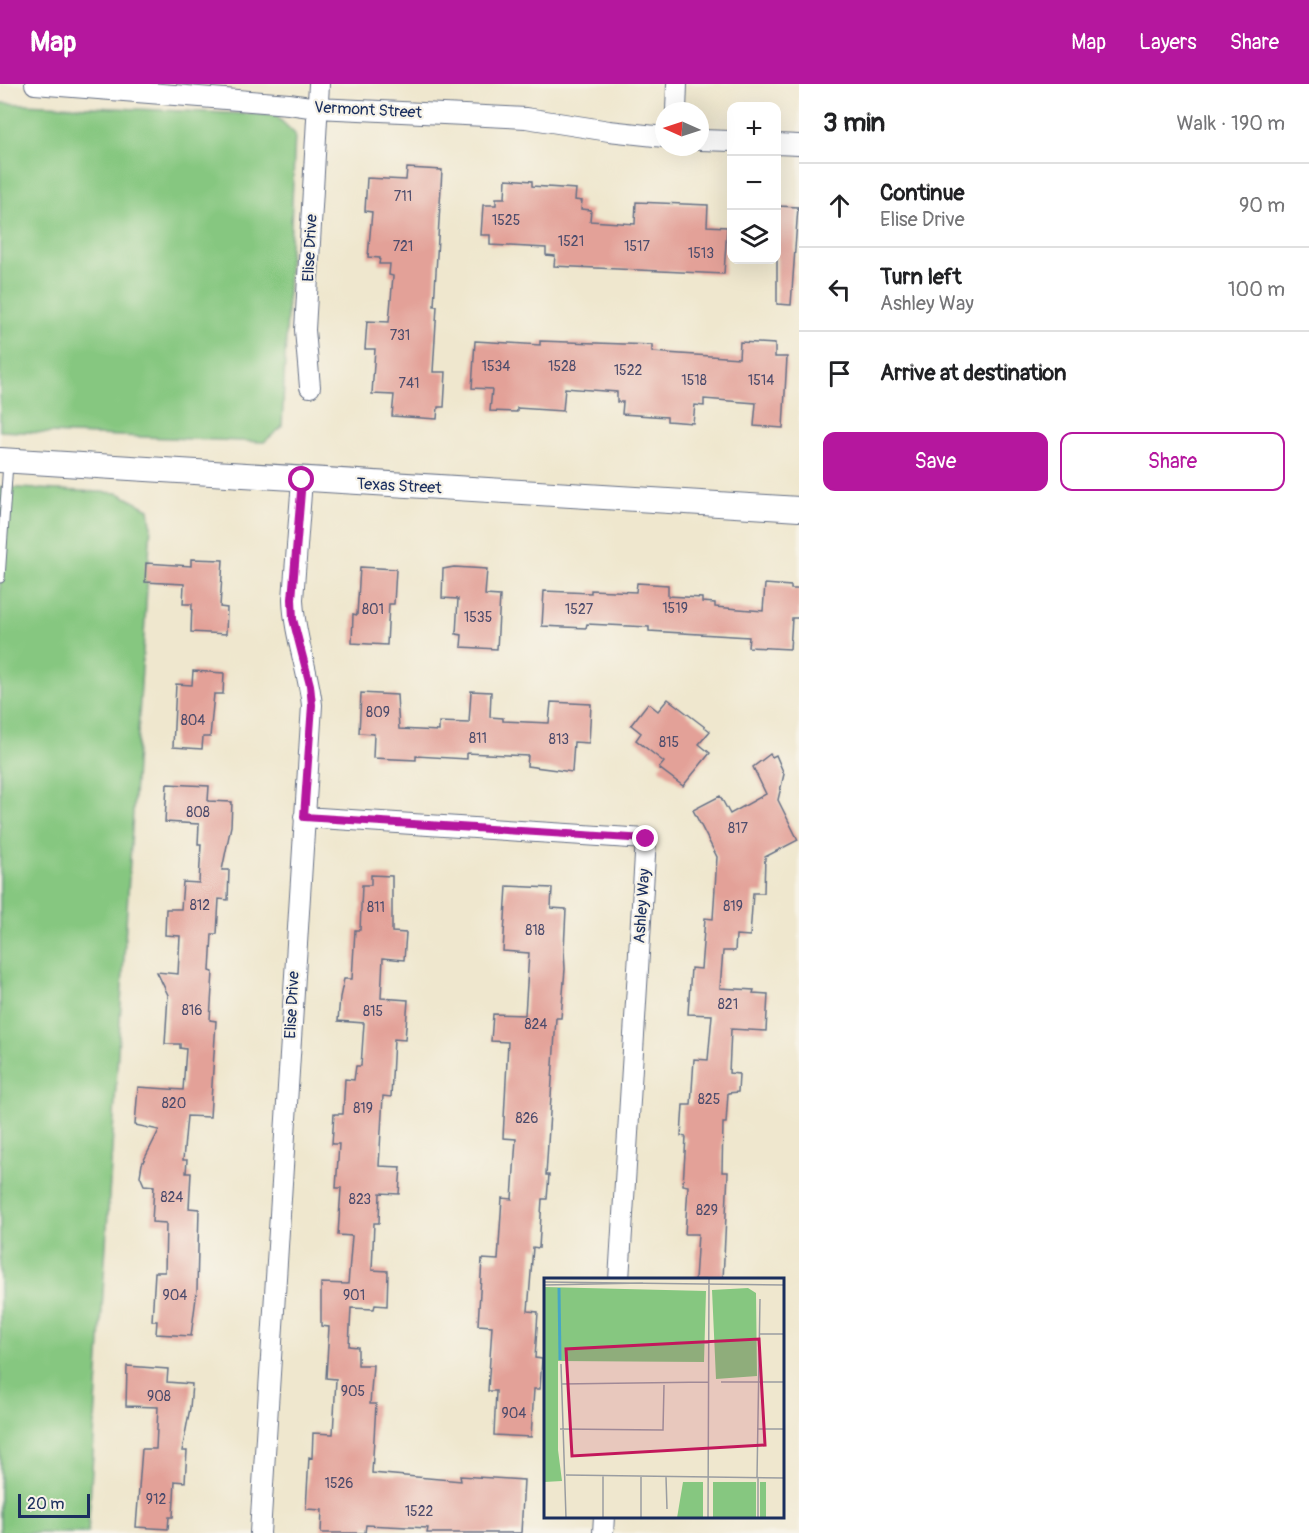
<!DOCTYPE html>
<meta charset="utf-8">
<style>
body{margin:0;font-family:Pangolin,sans-serif;background:#f6f6f6;color:#202124}
.controls{position:absolute;right:18px;top:18px;display:grid;overflow:hidden;border-radius:12px;box-shadow:0 6px 24px #0002}
.controls button{width:54px;height:54px;display:grid;place-items:center;padding:0;border:0;border-bottom:2px solid #e0e0e0;background:#fff;color:#202124;font:30px sans-serif}
.compass{position:absolute;left:655px;top:18px;width:54px;height:54px;border-radius:50%;background:#fff;box-shadow:0 6px 24px #0002;rotate:273deg}
.scale{position:absolute;left:18px;bottom:15px;width:72px;box-sizing:border-box;padding-left:6px;border:3px solid #1b2f5e;border-top:0;font-size:16px;line-height:21px;white-space:nowrap;color:#1b2f5e;-webkit-text-stroke:4px #f7f3e8;paint-order:stroke}
.stop{position:absolute;width:18px;height:18px;margin:-14px;border:4px solid #b5179e;border-radius:50%;background:#fff}
.stop.end{background:#b5179e;border-color:#fff;box-shadow:0 2px 6px #0008}
.list{margin:0;padding:0;list-style:none}
h2{display:flex;justify-content:space-between;align-items:center;height:78px;margin:0;padding:0 24px;font-size:26px}
h2 small{font-size:20px;font-weight:400;color:#757577}
.list li{display:grid;grid-template-columns:39px 1fr auto;gap:18px;align-items:center;box-sizing:border-box;height:84px;padding:0 24px;border-top:2px solid #e0e0e0}
.list b{display:block;font-size:22px;white-space:nowrap}
.list p{margin:0;font-size:20px;white-space:nowrap;color:#757577}
.list em{font-size:20px;font-style:normal;color:#757577}
.actions{display:flex;gap:12px;padding:18px 24px}
.actions a{flex:1;padding:14px 0;border:2px solid #b5179e;border-radius:12px;text-align:center;font-size:21px;color:#b5179e}
.actions .main{background:#b5179e;color:#fff}
.icon{flex:none;width:33px;height:33px;fill:none;stroke:currentColor;stroke-width:2;stroke-linecap:round;stroke-linejoin:round}
.map{position:relative;flex:none;width:799px;height:1449px;overflow:hidden}
header{display:flex;align-items:center;gap:36px;box-sizing:border-box;height:84px;padding:0 30px;background:#b5179e;color:#fff}
header strong{font-size:28px}
nav{display:flex;gap:33px;margin-inline-start:auto;font-size:21px}
main{display:flex}
aside{flex:1;background:#fff}
.map>svg:first-child{display:block}
.green{fill:#86c780;stroke:#507b6f;stroke-width:1.5}
.building{fill:#e3a198}
.lines{fill:none;stroke-linecap:round;stroke-linejoin:round}
.service-casing{stroke:#656f85;stroke-width:11}
.minor-casing{stroke:#656f85;stroke-width:22}
.tertiary-casing{stroke:#656f85;stroke-width:26}
.service{stroke:#fff;stroke-width:9}
.minor{stroke:#fff;stroke-width:20}
.tertiary{stroke:#fff;stroke-width:24}
.route{stroke:#b5179e;stroke-width:8}
.labels{text-anchor:middle;dominant-baseline:central;stroke-width:4.5;stroke-linejoin:round;paint-order:stroke}
.number-label{font-size:14px;fill:#4d4c6c}
.street-label{font-size:16px;fill:#1b2f5e;stroke:#f7f3e8}
.inset-river{fill:none;stroke:#46a6c6;stroke-width:3}
.inset-road{fill:none;stroke:#9a9da1;stroke-width:1.5}
.view{fill:#c2185b;fill-opacity:0.15;stroke:#c2185b;stroke-width:3}
.inset-edge{fill:none;stroke:#1b2f5e;stroke-width:3}
</style>
<header>
<strong>Map</strong>
<nav><a>Map</a><a>Layers</a><a>Share</a></nav>
</header>
<main>
<div class="map">
<svg width="799" height="1449" viewBox="0 0 799 1449">
<rect width="100%" height="100%" fill="#f7f3e8"/>
<filter id="ink" filterUnits="userSpaceOnUse"><feTurbulence type="fractalNoise" baseFrequency=".0167" numOctaves="2"/><feDisplacementMap in="SourceGraphic" scale="12" xChannelSelector="R" yChannelSelector="G"/><feConvolveMatrix kernelMatrix="1 2 1 2 8 2 1 2 1" color-interpolation-filters="sRGB"/></filter>
<filter id="wash" filterUnits="userSpaceOnUse"><feTurbulence type="fractalNoise" baseFrequency=".008" numOctaves="4" result="noise"/><feDisplacementMap in="SourceGraphic" scale="24" xChannelSelector="R" yChannelSelector="G"/><feGaussianBlur stdDeviation="1.35" result="paint"/><feColorMatrix in="noise" values="0 0 0 0 0 0 0 0 0 0 0 0 0 0 0 0 0 1.4 0 .05"/><feComposite in="paint" operator="in"/></filter>
<g filter="url(#wash)">
<rect width="100%" height="100%" fill="#efe7ce"/>
<!-- green -->
<path class="green" d="M 0,19 L 275,31 L 295,50 L 282,343 L 264,358 L 0,347 Z
M 0,403 L 118,409 L 149,425 L 151,440 L 88,1449 L 0,1449 Z"/>
<g id="blocks">
<!-- building -->
<path class="building" d="M 407,84 L 442,86 L 434,222 L 437,222 L 433,288 L 446,288 L 444,323 L 438,323 L 437,335 L 392,332 L 394,311 L 372,310 L 375,265 L 365,265 L 367,237 L 389,238 L 393,192 L 389,191 L 390,180 L 379,180 L 380,174 L 368,173 L 372,128 L 365,127 L 367,94 L 406,96 Z
M 506,95 L 532,97 L 532,102 L 576,105 L 575,116 L 582,117 L 581,125 L 591,126 L 590,137 L 635,140 L 636,118 L 708,121 L 707,142 L 727,143 L 724,190 L 554,182 L 555,172 L 546,171 L 546,164 L 490,161 L 490,151 L 481,151 L 483,121 L 496,121 L 496,114 L 505,114 Z
M 777,122 L 798,123 L 791,221 L 777,220 Z
M 475,257 L 540,261 L 540,257 L 652,261 L 652,268 L 739,274 L 740,258 L 775,260 L 775,273 L 787,273 L 783,344 L 754,342 L 756,319 L 704,315 L 704,322 L 695,321 L 693,339 L 667,337 L 667,333 L 622,330 L 623,318 L 617,318 L 617,308 L 565,304 L 563,327 L 517,324 L 517,328 L 490,327 L 492,305 L 472,304 Z
M 191,475 L 223,476 L 220,523 L 227,524 L 226,550 L 191,548 L 192,520 L 183,520 L 184,500 L 145,498 L 146,479 L 191,482 Z
M 360,483 L 396,485 L 394,520 L 389,520 L 387,561 L 352,559 L 353,530 L 357,531 Z
M 454,483 L 487,485 L 485,511 L 500,512 L 497,565 L 461,563 L 462,551 L 456,550 L 458,515 L 442,514 L 443,485 Z
M 637,499 L 668,501 L 668,512 L 702,514 L 702,518 L 715,519 L 715,523 L 763,527 L 765,500 L 791,502 L 791,505 L 799,505 L 799,534 L 792,534 L 790,565 L 748,563 L 749,553 L 649,547 L 649,543 L 587,540 L 586,544 L 542,542 L 544,507 L 591,509 L 591,506 L 636,508 Z
M 193,587 L 224,589 L 223,610 L 214,610 L 210,653 L 203,653 L 202,665 L 173,663 L 176,600 L 192,601 Z
M 471,607 L 491,608 L 490,633 L 503,634 L 503,637 L 549,639 L 551,618 L 591,620 L 589,659 L 574,658 L 572,688 L 527,682 L 528,672 L 467,669 L 467,675 L 416,672 L 416,676 L 373,674 L 374,650 L 359,649 L 361,609 L 397,611 L 399,645 L 439,647 L 439,638 L 469,639 Z
M 668,615 L 710,647 L 699,660 L 710,669 L 683,702 L 659,684 L 664,678 L 636,656 L 641,649 L 631,641 L 648,619 L 658,627 Z
M 770,670 L 772,673 L 776,671 L 784,690 L 778,716 L 798,756 L 765,773 L 764,809 L 753,809 L 750,852 L 736,851 L 735,867 L 723,867 L 720,904 L 754,906 L 753,909 L 768,910 L 766,947 L 731,945 L 729,989 L 739,990 L 738,1008 L 728,1009 L 726,1039 L 723,1039 L 722,1088 L 728,1088 L 723,1196 L 695,1196 L 698,1150 L 685,1150 L 688,1102 L 683,1101 L 686,1053 L 681,1052 L 683,1021 L 691,1021 L 694,975 L 708,976 L 712,931 L 688,930 L 691,884 L 701,885 L 705,834 L 713,835 L 717,773 L 693,726 L 720,712 L 730,730 L 766,710 L 753,683 Z
M 167,700 L 209,702 L 208,717 L 232,718 L 231,742 L 222,786 L 229,786 L 228,816 L 219,815 L 217,850 L 212,850 L 210,887 L 213,888 L 210,936 L 216,937 L 210,1033 L 187,1032 L 183,1076 L 187,1076 L 186,1089 L 191,1089 L 189,1124 L 199,1125 L 197,1206 L 191,1252 L 156,1250 L 157,1237 L 152,1237 L 155,1188 L 165,1188 L 166,1139 L 152,1138 L 154,1102 L 144,1101 L 140,1092 L 142,1080 L 159,1046 L 135,1041 L 138,1003 L 183,1006 L 186,965 L 180,964 L 180,960 L 165,960 L 168,911 L 157,888 L 178,890 L 180,852 L 165,851 L 166,825 L 181,825 L 183,798 L 199,799 L 201,760 L 198,760 L 199,740 L 165,738 Z
M 371,791 L 392,792 L 392,848 L 406,849 L 404,876 L 383,874 L 381,914 L 408,916 L 405,956 L 394,955 L 391,1013 L 383,1012 L 379,1082 L 401,1083 L 399,1110 L 380,1109 L 379,1139 L 374,1139 L 372,1186 L 388,1187 L 387,1222 L 375,1221 L 374,1225 L 351,1224 L 349,1262 L 358,1263 L 358,1281 L 373,1281 L 370,1320 L 376,1320 L 372,1389 L 461,1397 L 460,1392 L 524,1396 L 521,1449 L 427,1449 L 428,1444 L 366,1441 L 365,1449 L 321,1449 L 322,1426 L 306,1425 L 309,1373 L 312,1374 L 313,1349 L 333,1350 L 336,1295 L 326,1294 L 329,1243 L 321,1242 L 321,1199 L 348,1200 L 352,1152 L 338,1151 L 341,1104 L 336,1104 L 339,1060 L 332,1060 L 334,1030 L 343,1030 L 345,995 L 354,996 L 356,982 L 361,982 L 364,939 L 338,937 L 340,913 L 344,895 L 352,895 L 355,846 L 360,846 L 362,801 L 371,801 Z
M 507,802 L 552,804 L 551,824 L 566,825 L 564,866 L 565,885 L 561,934 L 556,934 L 546,1091 L 549,1091 L 547,1115 L 542,1115 L 539,1164 L 533,1163 L 528,1227 L 538,1228 L 535,1274 L 542,1275 L 540,1305 L 534,1305 L 531,1353 L 494,1351 L 496,1307 L 488,1307 L 492,1242 L 478,1241 L 482,1175 L 498,1176 L 502,1114 L 512,1115 L 516,1055 L 503,1054 L 508,958 L 491,957 L 493,930 L 525,931 L 529,869 L 503,867 Z
M 127,1282 L 168,1285 L 167,1298 L 192,1300 L 190,1324 L 182,1367 L 187,1367 L 185,1398 L 175,1397 L 173,1433 L 169,1433 L 168,1445 L 136,1443 L 142,1365 L 156,1365 L 158,1323 L 126,1322 Z"/>
</g>
</g>
<g filter="url(#ink)">
<use href="#blocks" fill-opacity="0" stroke="#656f85" stroke-width="1.5"/>
<g class="lines">
<!-- service casing -->
<g class="service-casing">
<path id="service" d="M 0,494 L 8,379"/>
</g>
<!-- minor casing -->
<g class="minor-casing">
<path id="minor" d="M 35,0 L 289,20 L 317,24 L 526,34 L 609,47 L 664,53
M 676,27 L 677,0
M 700,56 L 732,57
M 776,60 L 799,61
M 310,303 L 305,246 L 319,0
M 304,733 L 646,755 L 619,1196
M 260,1449 L 312,621 C 308,585 294,551 293,515 L 302,396
M 603,1449 L 604,1432"/>
</g>
<!-- tertiary casing -->
<g class="tertiary-casing">
<path id="tertiary" d="M 0,376 L 799,425"/>
</g>
<!-- service -->
<use href="#service" class="service"/>
<!-- minor -->
<use href="#minor" class="minor"/>
<!-- tertiary -->
<use href="#tertiary" class="tertiary"/>
</g>
</g>
<g class="lines" filter="url(#ink)">
<!-- route -->
<path class="route" d="M 302,396 L 292,515 L 293,535 L 310,601 L 312,621 L 304,733 L 646,755"/>
</g>
<g class="labels">
<!-- number labels -->
<g class="number-label">
<text x="403" y="112">711</text>
<text x="506" y="136">1525</text>
<text x="571" y="157">1521</text>
<text x="403" y="162">721</text>
<text x="637" y="162">1517</text>
<text x="701" y="169">1513</text>
<text x="400" y="251">731</text>
<text x="496" y="282">1534</text>
<text x="562" y="282">1528</text>
<text x="628" y="286">1522</text>
<text x="694" y="296">1518</text>
<text x="761" y="296">1514</text>
<text x="409" y="299">741</text>
<text x="675" y="524">1519</text>
<text x="373" y="525">801</text>
<text x="579" y="525">1527</text>
<text x="478" y="533">1535</text>
<text x="378" y="628">809</text>
<text x="193" y="636">804</text>
<text x="478" y="654">811</text>
<text x="559" y="655">813</text>
<text x="669" y="658">815</text>
<text x="198" y="728">808</text>
<text x="738" y="744">817</text>
<text x="200" y="821">812</text>
<text x="733" y="822">819</text>
<text x="376" y="823">811</text>
<text x="535" y="846">818</text>
<text x="728" y="920">821</text>
<text x="192" y="926">816</text>
<text x="373" y="927">815</text>
<text x="536" y="940">824</text>
<text x="709" y="1015">825</text>
<text x="174" y="1019">820</text>
<text x="363" y="1024">819</text>
<text x="527" y="1034">826</text>
<text x="172" y="1113">824</text>
<text x="360" y="1115">823</text>
<text x="707" y="1126">829</text>
<text x="175" y="1211">904</text>
<text x="354" y="1211">901</text>
<text x="353" y="1307">905</text>
<text x="159" y="1312">908</text>
<text x="514" y="1329">904</text>
<text x="339" y="1399">1526</text>
<text x="156" y="1415">912</text>
<text x="419" y="1427">1522</text>
</g>
<!-- street labels -->
<g class="street-label">
<text transform="translate(368 26) rotate(3)">Vermont Street</text>
<text transform="translate(310 164) rotate(-87)">Elise Drive</text>
<text transform="translate(399 402) rotate(3)">Texas Street</text>
<text transform="translate(642 822) rotate(-86)">Ashley Way</text>
<text transform="translate(292 921) rotate(-87)">Elise Drive</text>
</g>
</g>
<!-- overview -->
<g transform="translate(544 1194)">
<rect width="240" height="240" fill="#efe7ce"/>
<path d="M 0,9 L 162,13 L 160,84 L 14,83 L 14,172 L 18,203 L 0,204 ZM 204,10 L 212,15 L 213,98 L 172,101 L 168,12 ZM 139,204 L 159,204 L 159,240 L 133,240 ZM 169,204 L 212,204 L 212,240 L 169,239 ZM 216,204 L 222,204 L 222,240 L 216,240 Z" fill="#86c780"/>
<path class="inset-river" d="M 15,10 L 16,82"/>
<path class="inset-road" d="M 0,4 L 240,7M 0,7 L 99,5M 216,56 L 240,56M 131,64 L 165,65M 17,86 L 22,240M 177,104 L 240,104M 17,106 L 165,104M 16,151 L 119,152 L 120,107M 213,151 L 240,151M 22,197 L 240,200M 122,199 L 123,231M 213,199 L 216,21M 214,199 L 214,240M 59,240 L 59,198M 97,240 L 97,198M 164,240 L 165,0"/>
<path class="view" d="M 215,61 L 221,167 L 28,178 L 22,71 Z"/>
<rect width="240" height="240" class="inset-edge"/>
</g>
</svg>
<div class="controls">
<button>+</button>
<button>−</button>
<button><svg class="icon" aria-label="layers" viewBox="0 0 24 24"><path d="M12 4l9 5-9 5-9-5zM3 14l9 5 9-5"/></svg></button>
</div>
<svg class="compass" viewBox="-18 -18 36 36"><path d="M0-13l5 13h-10z" fill="#e53935"/><path d="M0 13l5-13h-10z" fill="#757577"/></svg>
<div class="scale">20 m</div>
<div class="stop" style="left:302px;top:396px"></div>
<div class="stop end" style="left:646px;top:755px"></div>
</div>
<aside>
<h2>3 min<small>Walk · 190 m</small></h2>
<ul class="list">
<li><svg class="icon" aria-label="ahead" viewBox="0 0 24 24"><path d="M12 20V5M6 11l6-6 6 6"/></svg><div><b>Continue</b><p>Elise Drive</p></div><em>90 m</em></li>
<li><svg class="icon" aria-label="left" viewBox="0 0 24 24"><path d="M17 20v-9H6M10 6l-5 5 5 5"/></svg><div><b>Turn left</b><p>Ashley Way</p></div><em>100 m</em></li>
<li><svg class="icon" aria-label="arrive" viewBox="0 0 24 24"><path d="M6 21V4h12l-3 4 3 4H6"/></svg><div><b>Arrive at destination</b></div></li>
</ul>
<div class="actions"><a class="main">Save</a><a>Share</a></div>
</aside>
</main>
